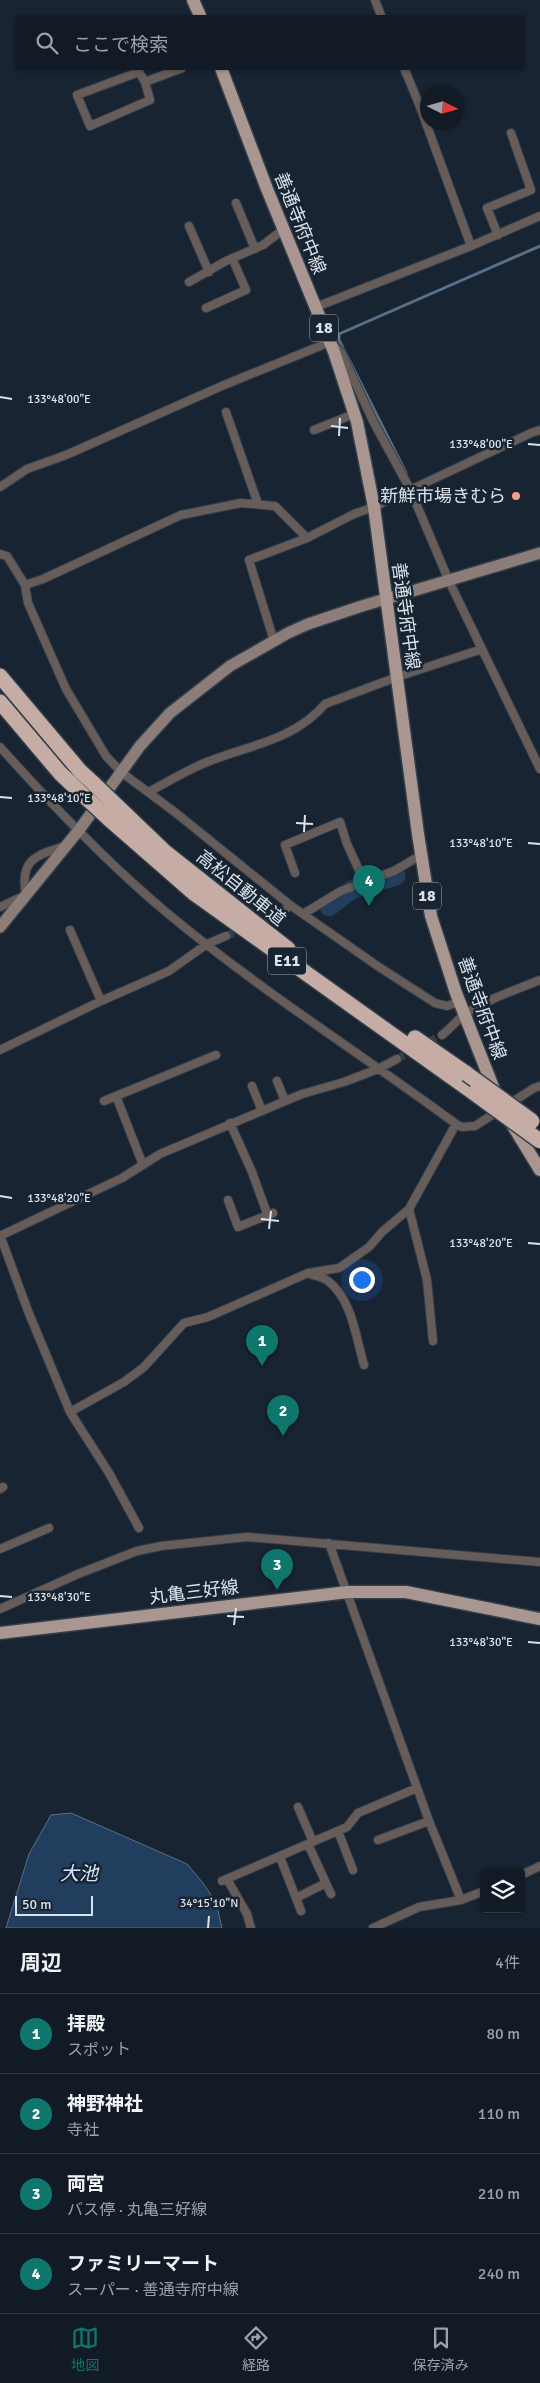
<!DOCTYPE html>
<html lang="ja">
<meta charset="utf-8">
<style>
body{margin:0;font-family:Signika,"Noto Sans JP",sans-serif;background:#1f2832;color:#f1f3f6}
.controls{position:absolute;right:15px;bottom:15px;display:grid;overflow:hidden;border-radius:5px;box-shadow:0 1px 4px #0004}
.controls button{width:45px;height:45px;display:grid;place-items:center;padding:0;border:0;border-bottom:1px solid #313942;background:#121b25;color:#f1f3f6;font:25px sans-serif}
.compass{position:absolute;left:420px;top:85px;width:45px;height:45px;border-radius:50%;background:#121b25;box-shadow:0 1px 4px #0004;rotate:95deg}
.scale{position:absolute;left:15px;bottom:12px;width:78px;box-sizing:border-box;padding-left:5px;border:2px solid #dae2eb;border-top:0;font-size:14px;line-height:18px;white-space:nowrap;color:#dae2eb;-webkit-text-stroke:4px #182431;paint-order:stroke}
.you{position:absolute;left:361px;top:1279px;width:18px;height:18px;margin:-12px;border:4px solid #fff;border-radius:50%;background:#1a73e8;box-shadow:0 0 0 8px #1a73e833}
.badge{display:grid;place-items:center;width:32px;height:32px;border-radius:50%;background:#0f766e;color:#fff;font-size:16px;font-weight:700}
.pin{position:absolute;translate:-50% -41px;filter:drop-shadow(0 1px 2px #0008)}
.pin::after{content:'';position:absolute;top:26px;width:18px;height:15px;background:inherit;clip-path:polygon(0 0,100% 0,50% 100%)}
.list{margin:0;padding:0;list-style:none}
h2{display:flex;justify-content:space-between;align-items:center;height:65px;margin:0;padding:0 20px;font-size:21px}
h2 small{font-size:16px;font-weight:400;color:#9ca1a7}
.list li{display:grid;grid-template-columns:32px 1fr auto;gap:15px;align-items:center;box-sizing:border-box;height:80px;padding:0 20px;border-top:1px solid #313942}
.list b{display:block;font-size:19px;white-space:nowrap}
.list p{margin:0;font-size:16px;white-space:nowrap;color:#9ca1a7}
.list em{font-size:16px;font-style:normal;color:#9ca1a7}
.icon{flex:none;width:28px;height:28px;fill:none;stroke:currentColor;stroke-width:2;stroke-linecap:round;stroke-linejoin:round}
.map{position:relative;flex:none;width:540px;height:1928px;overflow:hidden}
.search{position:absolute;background:#121b25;box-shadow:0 1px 4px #0004;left:15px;right:15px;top:15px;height:55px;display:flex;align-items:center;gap:12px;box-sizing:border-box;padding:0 18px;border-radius:5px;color:#9ca1a7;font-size:19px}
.sheet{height:385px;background:#121b25}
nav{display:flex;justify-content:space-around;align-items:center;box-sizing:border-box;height:70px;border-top:1px solid #313942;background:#121b25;font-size:14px;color:#9ca1a7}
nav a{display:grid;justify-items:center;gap:2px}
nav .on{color:#0f766e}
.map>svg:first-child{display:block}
.water{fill:#213e5f;stroke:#586f89}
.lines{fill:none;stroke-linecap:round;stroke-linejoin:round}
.stream{stroke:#586f89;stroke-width:3}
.river{stroke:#213e5f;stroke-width:19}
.street-tunnel{stroke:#35404d;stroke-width:8;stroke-dasharray:8 4;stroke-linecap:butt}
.street-casing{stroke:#333f4b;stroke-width:10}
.secondary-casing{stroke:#333f4b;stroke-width:14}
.primary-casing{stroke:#333f4b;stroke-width:15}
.highway-casing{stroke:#333f4b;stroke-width:18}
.street{stroke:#665d5a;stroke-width:8}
.secondary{stroke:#8d7d78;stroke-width:11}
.primary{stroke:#aa9690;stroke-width:12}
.highway{stroke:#c5ada6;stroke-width:15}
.highway-bridge-casing{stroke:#333f4b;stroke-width:18;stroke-linecap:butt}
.highway-bridge{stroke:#c5ada6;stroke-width:15}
.ticks{fill:none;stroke:#dae2eb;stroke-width:2}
.poi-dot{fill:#f39f85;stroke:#182431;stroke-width:2}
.labels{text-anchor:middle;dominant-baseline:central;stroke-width:5;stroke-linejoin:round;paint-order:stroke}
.shield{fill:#182431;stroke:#a0a9b3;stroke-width:1}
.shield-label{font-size:16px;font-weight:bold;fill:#dae2eb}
.street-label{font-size:18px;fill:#dae2eb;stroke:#182431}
.poi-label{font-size:18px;fill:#dae2eb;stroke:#182431;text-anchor:end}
.water-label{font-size:19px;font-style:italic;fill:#d2e6fd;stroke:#182431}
.ticks-label{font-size:12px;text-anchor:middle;fill:#dae2eb;stroke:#182431;stroke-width:5;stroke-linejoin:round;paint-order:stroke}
</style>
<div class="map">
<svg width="540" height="1928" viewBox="0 0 540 1928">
<rect width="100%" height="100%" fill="#182431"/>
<!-- water -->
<path class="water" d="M 71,1813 L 187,1864 L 203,1883 L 216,1902 L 222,1928 L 6,1928 L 29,1854 L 51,1815 Z"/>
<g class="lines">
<!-- stream -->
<path class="stream" d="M 406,473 L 339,340 L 339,334 L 540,246"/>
<!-- river -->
<path class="river" d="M 329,907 L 351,890 L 396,876"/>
<!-- street-tunnel -->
<path class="street-tunnel" d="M 255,925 L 279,915
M 226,936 L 244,929
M 397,1059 L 442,1035"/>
<!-- street casing -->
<g class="street-casing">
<path id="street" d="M 375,0 L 382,18
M 139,72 L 145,82 L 150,100 L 90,126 L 77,95 Z
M 145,82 L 182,68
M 236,203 L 255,249
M 189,226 L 209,272
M 498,235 L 487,208 L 531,190 L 511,133
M 471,246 L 540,216
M 189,282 L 226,261 L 263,245 L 284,229
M 316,307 L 471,246 L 419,104 L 404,68
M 206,308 L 246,290 L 232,258
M 226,412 L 258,504
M 314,430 L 354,414
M 0,487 L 27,469 L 66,455 L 224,385 L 330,342 L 341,352 L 373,421 L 410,489 L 449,581 L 540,769
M 0,554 L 7,556 L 25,585
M 274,641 L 249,560 L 307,538
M 0,747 C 52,805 106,862 166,912 C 258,989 360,1053 456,1124 L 462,1127 L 475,1126 L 534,1088 L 540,1086
M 149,792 C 167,782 187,770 207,762 C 247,746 295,740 325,704 L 397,677 L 482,649
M 295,873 L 285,845 L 340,822 L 347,844 L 364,881
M 0,907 L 26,895 C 19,860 36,855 65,846
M 303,914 L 341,891 L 394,871 L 421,855
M 279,915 L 290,905
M 70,930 L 101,1001
M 459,1002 L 447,1006 L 435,1003 L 379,967 L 290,905 L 176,813 L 121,772 L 106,756 L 66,689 L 28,603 L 25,585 L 43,579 L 181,515 L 241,503 L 275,506 L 307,538 L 354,514 L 374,507 L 531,433 L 540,430
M 442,1035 C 450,1029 457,1020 465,1014 C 488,999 515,990 540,980
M 0,1050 L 101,1001 L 169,971 L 207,944 L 226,936
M 277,1081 L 285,1101
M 252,1086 L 262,1111
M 116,1096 L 143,1165
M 104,1101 L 216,1055
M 230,1123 L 252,1172 L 268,1216
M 228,1200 L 238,1227 L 273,1213
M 409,1209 L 427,1280 L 433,1341
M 0,1235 L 28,1311 L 70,1412 L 109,1473 L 139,1528
M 0,1236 L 122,1178 L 160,1154 L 302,1094 L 344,1082 L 378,1069 L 397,1059
M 310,1274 C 315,1276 323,1277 328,1281 C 352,1299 356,1338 364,1365
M 70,1412 L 124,1382 L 144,1367 L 184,1323 L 208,1317 L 308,1273 L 339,1268 L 369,1247 L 382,1232 L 409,1209 L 456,1124
M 0,1489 L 3,1487
M 329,1543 L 429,1821 L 461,1900
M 0,1549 L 49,1528
M 0,1609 L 78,1574 L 137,1551 L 161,1546 L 247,1537 L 540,1562
M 298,1807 L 313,1842
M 338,1831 L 353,1870
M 378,1840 L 429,1821
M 308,1844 L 331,1894
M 280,1857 L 301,1911
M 521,1875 L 540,1866
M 227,1879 L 247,1914 L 251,1928
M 222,1881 L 347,1827 L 358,1813 L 417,1788
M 296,1898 L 326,1883
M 373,1928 L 419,1907 L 461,1900 L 484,1891"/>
</g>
<!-- secondary casing -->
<g class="secondary-casing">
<path id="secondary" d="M 0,927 L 79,830 L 140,746 L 170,713 L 230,666 L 288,633 L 308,624 L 362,606 L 540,553"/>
</g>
<!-- primary casing -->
<g class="primary-casing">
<path id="primary" d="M 193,0 L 201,18
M 221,68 L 267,189 L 334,352 L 357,422 L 374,507 L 418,834 L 431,916 L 456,993 L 497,1097
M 510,1121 L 540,1170
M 0,1633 L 348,1592 L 406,1592 L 540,1619"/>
</g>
<!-- highway casing -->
<g class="highway-casing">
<path id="highway" d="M 0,676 L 80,771 L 93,783
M 0,702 L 60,773 L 82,794
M 117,806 L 165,852 L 288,949
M 108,818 L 195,894 L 474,1093
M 415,1038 L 467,1074"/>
</g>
<!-- street -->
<use href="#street" class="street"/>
<!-- secondary -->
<use href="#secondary" class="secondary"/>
<!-- primary -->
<use href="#primary" class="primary"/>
<!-- highway -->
<use href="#highway" class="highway"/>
<!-- highway-bridge casing -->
<g class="highway-bridge-casing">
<path id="highway-bridge" d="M 93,783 L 117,806
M 82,794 L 108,818
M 467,1074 L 532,1121
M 474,1093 L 540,1141"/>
</g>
<!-- highway-bridge -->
<use href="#highway-bridge" class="highway-bridge"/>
</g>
<!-- ticks -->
<path class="ticks" d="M 0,397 L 12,399M 331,426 L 348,428M 339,436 L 340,418M 528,444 L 540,445M 0,797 L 12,798M 296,823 L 313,824M 304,832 L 305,815M 528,843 L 540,844M 0,1196 L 12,1198M 261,1219 L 279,1221M 269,1229 L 271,1211M 528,1243 L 540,1244M 0,1596 L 12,1597M 227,1616 L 244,1617M 234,1625 L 236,1608M 528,1642 L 540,1643M 208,1928 L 209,1916"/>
<!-- markers -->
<circle class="poi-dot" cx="516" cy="496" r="5"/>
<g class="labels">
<!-- shield labels -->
<g class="shield">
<rect x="310" y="314.5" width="28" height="27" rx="4"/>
<rect x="413" y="882.5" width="28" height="27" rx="4"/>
<rect x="268" y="947.5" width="38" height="27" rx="4"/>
</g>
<g class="shield-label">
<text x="324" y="328">18</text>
<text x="427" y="896">18</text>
<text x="287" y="961">E11</text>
</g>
<!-- street labels -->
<g class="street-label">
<text transform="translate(300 223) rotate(68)">善通寺府中線</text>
<text transform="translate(406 616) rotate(82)">善通寺府中線</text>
<text transform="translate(241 888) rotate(39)">高松自動車道</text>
<text transform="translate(482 1008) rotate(70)">善通寺府中線</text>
<text transform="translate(194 1592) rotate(-7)">丸亀三好線</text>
</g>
<!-- poi labels -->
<g class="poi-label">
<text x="506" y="496">新鮮市場きむら</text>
</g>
<!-- water labels -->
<g class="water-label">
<text x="79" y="1874">大池</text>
</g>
</g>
<g class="ticks-label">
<text x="59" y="403">133°48'00"E</text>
<text x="481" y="448">133°48'00"E</text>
<text x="59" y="802">133°48'10"E</text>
<text x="481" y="847">133°48'10"E</text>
<text x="59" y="1202">133°48'20"E</text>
<text x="481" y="1247">133°48'20"E</text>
<text x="59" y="1601">133°48'30"E</text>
<text x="481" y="1646">133°48'30"E</text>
<text x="209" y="1907">34°15'10"N</text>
</g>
</svg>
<div class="controls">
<button><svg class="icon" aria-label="layers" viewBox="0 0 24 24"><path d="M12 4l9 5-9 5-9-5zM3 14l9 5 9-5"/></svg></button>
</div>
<svg class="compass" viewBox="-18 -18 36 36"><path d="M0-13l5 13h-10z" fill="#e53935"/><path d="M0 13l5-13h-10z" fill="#9ca1a7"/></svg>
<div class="scale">50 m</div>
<div class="you"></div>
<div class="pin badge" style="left:262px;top:1366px">1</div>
<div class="pin badge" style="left:283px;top:1436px">2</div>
<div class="pin badge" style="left:277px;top:1590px">3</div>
<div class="pin badge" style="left:369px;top:906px">4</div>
<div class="search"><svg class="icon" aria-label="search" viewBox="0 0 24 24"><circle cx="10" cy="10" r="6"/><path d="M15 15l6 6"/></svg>ここで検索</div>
</div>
<section class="sheet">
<h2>周辺<small>4件</small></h2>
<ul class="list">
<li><span class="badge">1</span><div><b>拝殿</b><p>スポット</p></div><em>80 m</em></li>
<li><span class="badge">2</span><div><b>神野神社</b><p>寺社</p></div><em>110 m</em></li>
<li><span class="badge">3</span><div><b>両宮</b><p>バス停 · 丸亀三好線</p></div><em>210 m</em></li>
<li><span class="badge">4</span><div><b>ファミリーマート</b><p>スーパー · 善通寺府中線</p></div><em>240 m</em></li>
</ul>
</section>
<nav>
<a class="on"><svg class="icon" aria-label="map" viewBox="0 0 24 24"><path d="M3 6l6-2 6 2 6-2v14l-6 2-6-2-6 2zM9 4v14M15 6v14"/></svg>地図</a>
<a><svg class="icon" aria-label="directions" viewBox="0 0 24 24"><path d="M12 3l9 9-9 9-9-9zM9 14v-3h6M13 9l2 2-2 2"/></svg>経路</a>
<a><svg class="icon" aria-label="saved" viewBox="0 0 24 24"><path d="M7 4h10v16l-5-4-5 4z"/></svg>保存済み</a>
</nav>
